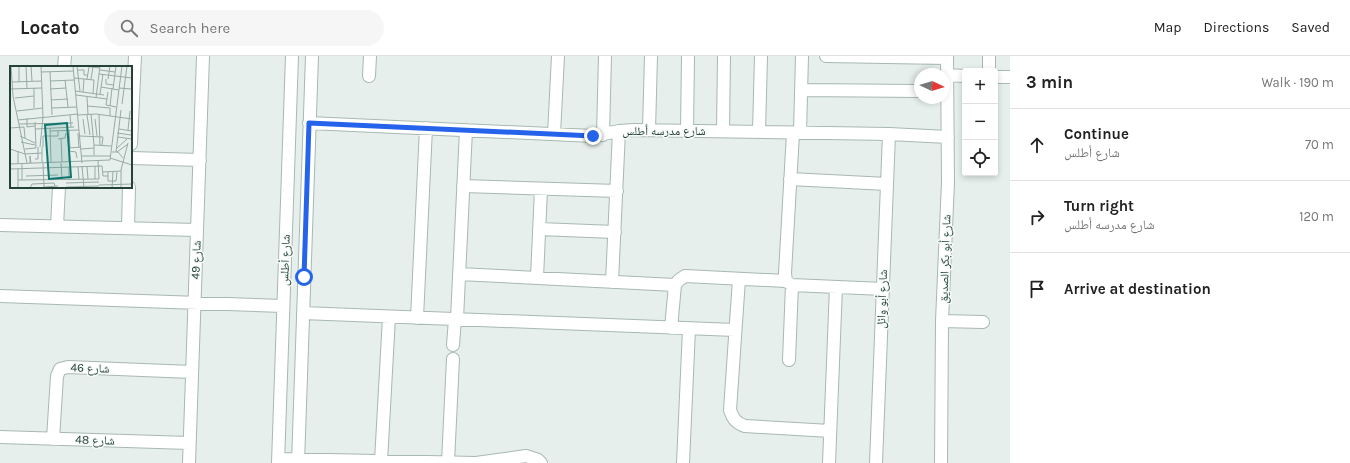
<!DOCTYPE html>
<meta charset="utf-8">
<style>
body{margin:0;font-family:Karla,"Noto Naskh Arabic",sans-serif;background:#f6f6f6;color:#222}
.controls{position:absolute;right:12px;top:12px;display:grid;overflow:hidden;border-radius:4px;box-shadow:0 2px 6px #0003}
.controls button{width:36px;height:36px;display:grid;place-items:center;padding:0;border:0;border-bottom:1px solid #e0e0e0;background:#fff;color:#222;font:20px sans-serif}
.compass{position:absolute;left:914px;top:12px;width:36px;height:36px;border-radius:50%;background:#fff;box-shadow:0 2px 6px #0003;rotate:94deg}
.stop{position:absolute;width:12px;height:12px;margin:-9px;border:3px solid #2563eb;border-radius:50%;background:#fff}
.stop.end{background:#2563eb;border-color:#fff;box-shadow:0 1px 4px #0008}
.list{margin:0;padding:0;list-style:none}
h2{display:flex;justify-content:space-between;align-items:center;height:52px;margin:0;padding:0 16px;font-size:17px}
h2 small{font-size:13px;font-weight:400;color:#767676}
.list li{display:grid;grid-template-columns:26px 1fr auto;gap:12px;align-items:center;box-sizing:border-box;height:72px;padding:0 16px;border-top:1px solid #e0e0e0}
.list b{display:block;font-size:15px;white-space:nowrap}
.list p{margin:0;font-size:13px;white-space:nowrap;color:#767676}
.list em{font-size:13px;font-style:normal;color:#767676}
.icon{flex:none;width:22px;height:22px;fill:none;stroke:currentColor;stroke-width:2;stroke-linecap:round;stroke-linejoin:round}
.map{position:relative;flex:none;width:1010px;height:407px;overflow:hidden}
header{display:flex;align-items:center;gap:24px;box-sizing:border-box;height:56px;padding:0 20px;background:#fff;border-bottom:1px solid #e0e0e0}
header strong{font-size:19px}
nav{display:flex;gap:22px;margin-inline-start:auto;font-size:14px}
.search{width:280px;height:36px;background:#f6f6f6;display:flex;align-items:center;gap:10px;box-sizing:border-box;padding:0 14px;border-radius:22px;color:#767676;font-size:15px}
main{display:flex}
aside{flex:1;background:#fff}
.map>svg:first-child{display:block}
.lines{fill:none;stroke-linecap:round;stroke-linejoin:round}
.minor-casing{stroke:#a8b8b2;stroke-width:14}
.minor{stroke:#fff;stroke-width:12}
.route{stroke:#2563eb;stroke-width:5}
.labels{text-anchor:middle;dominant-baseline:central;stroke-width:3;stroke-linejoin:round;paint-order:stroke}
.street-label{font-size:12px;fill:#24423a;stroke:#f7fbf9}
.inset-road{fill:none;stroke:#98aaa4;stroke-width:1}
.view{fill:#0f766e;fill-opacity:0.15;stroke:#0f766e;stroke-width:2}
.inset-edge{fill:none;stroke:#24423a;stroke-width:2}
</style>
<header>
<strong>Locato</strong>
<div class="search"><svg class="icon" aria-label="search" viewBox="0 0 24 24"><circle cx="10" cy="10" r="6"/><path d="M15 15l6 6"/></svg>Search here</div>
<nav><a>Map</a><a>Directions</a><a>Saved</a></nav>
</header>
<main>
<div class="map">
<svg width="1010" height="407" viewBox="0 0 1010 407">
<rect width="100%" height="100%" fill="#e6efeb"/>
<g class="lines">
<!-- minor casing -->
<g class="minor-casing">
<path id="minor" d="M 826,0 L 947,2
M 989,0 L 989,15
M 64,11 L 65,0
M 947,19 L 965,20
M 369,20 L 370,0
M 995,21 L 1010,21
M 801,34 L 920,35
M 309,67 L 593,80 L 619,75 L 634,74 L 889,78 L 948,81
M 649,74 L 651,0
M 687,75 L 688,0
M 723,75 L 724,0
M 759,76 L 761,0
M 793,77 L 785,217 L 786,225 L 792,229 L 883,233
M 800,77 L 802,0
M 554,78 L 558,0
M 603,79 L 605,0
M 131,88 L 135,0
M 131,102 L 200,104
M 790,123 L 887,128
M 463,130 L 617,135
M 0,169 L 197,174
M 57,170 L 59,131
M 128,172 L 129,131
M 539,173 L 615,176
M 459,218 L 675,229
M 537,222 L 541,133
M 739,223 L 730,354 C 733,363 736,367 745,370 L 830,375
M 612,226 L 619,75
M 0,240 L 283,250
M 303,257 L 735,274
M 417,262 L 426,72
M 457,263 L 466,74
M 942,265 L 983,266
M 671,272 L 675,229 L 679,224 L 685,220 L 786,225
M 453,289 L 455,263
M 789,304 L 792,229
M 0,381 L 189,387
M 53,383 L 57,320 L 60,313 L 68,311 L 192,316
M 278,403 L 476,407 L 526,400 L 538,404 L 541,407
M 381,405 L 389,261
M 448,406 L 453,303
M 189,407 L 203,0
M 278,407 L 292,0
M 298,407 L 312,0
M 683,407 L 689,273
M 829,407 L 836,231
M 876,407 L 889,78
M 941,407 L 942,265 L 948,126 L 947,0"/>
</g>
<!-- minor -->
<use href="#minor" class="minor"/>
</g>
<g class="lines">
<!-- route -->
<path class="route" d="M 304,221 L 309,67 L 593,80"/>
</g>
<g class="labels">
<!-- street labels -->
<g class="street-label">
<text x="664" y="75">شارع مدرسه أطلس</text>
<text transform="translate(945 203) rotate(-88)">شارع أبو بكر الصديق</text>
<text transform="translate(196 204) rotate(-88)">شارع 49</text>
<text transform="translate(285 204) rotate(-88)">شارع أطلس</text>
<text transform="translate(882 243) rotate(-88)">شارع أبو وائل</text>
<text transform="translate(90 312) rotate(2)">شارع 46</text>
<text transform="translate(95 384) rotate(2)">شارع 48</text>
</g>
</g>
<!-- overview -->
<g transform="translate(10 10)">
<rect width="122" height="122" fill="#e6efeb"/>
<path class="inset-road" d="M 1,0 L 3,30 L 17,97M 9,0 L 9,16M 16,0 L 17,22M 21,0 L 22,15M 31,0 L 33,51M 63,0 L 72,97M 67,0 L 70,25M 74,0 L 90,2M 68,4 L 74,4 L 74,9 L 78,9M 90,4 L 105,6M 31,6 L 63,5M 40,6 L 42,49M 89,8 L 122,12M 64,12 L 84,14 L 83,27M 77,13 L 79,1M 81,13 L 83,1M 96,13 L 96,18 L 104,19M 98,13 L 100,0M 55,14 L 58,41M 40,15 L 64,14M 2,16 L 32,15M 91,21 L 109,24M 24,22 L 24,42M 109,22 L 122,23M 0,23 L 32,22M 40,23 L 56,22M 103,23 L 106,0M 65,25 L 94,29M 73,26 L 74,13M 98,26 L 96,39 L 106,41M 90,28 L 93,8M 66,29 L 97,33M 77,31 L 78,49M 5,32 L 24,30M 86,32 L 90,0M 41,34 L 58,33M 112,38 L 117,0M 77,40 L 100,42 L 100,50M 100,40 L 102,22M 42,42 L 67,41M 7,45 L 33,42M 81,48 L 84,79M 60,49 L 61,61M 68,49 L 86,48 L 122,53M 77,49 L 80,69M 89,49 L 90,79M 17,52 L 17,61 L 25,60M 73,53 L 75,68M 85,53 L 87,70M 8,54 L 68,48M 9,58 L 63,57M 0,62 L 14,61 L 15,72M 40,62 L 41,96M 25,63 L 64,61M 109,63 L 122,65M 59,64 L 60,82M 118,64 L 120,45M 40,65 L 69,64M 68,67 L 69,82M 107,67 L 121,69M 10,70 L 25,77M 40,70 L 48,70 L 48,65M 70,70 L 93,71 L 92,79M 108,71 L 122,73M 51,72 L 52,96M 48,73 L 55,72 L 56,67M 11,76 L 25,79M 30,81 L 33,51M 32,81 L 32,96M 33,81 L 33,70 L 40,70M 107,82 L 117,73M 0,83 L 15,88 L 32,87M 15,83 L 26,82 L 25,56M 71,83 L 84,82M 8,85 L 8,98M 59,85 L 66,86 L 67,92M 102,86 L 108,86 L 113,92M 106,86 L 111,44M 107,86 L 118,78M 84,89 L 84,79 L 101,80M 72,90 L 100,90M 100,92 L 122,99M 25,93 L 28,93 L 28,81M 88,94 L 89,113M 59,96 L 59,82 L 71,81M 20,97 L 20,90 L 21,97M 33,97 L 34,122M 51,97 L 52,113M 0,98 L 100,94 L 112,0M 12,98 L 12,114M 72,100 L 74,122M 85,100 L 85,113M 59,101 L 59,114M 68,101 L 69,113M 77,101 L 78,113M 0,103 L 92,100 L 93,110 L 98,110M 8,103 L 8,122M 93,106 L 111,105M 98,106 L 98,115 L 106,115 L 107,106M 16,110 L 48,109M 8,114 L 89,113M 56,117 L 89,116M 89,119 L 122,118M 34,121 L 48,120M 56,121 L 89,120M 20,122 L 22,118 L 44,117 L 45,120M 102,122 L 103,106M 111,122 L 111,104 L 118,77"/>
<path class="view" d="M 57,57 L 61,111 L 39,113 L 35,59 Z"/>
<rect width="122" height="122" class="inset-edge"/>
</g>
</svg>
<div class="controls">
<button>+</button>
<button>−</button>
<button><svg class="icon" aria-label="locate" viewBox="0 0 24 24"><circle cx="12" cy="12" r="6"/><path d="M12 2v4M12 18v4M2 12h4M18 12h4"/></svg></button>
</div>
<svg class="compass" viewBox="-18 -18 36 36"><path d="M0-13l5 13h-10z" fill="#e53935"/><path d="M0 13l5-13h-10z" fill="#767676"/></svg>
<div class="stop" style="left:304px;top:221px"></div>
<div class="stop end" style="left:593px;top:80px"></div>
</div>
<aside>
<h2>3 min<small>Walk · 190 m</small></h2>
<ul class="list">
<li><svg class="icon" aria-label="ahead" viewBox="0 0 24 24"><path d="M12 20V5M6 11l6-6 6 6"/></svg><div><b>Continue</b><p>شارع أطلس</p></div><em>70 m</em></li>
<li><svg class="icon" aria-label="right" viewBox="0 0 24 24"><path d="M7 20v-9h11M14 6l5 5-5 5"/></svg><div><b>Turn right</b><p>شارع مدرسه أطلس</p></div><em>120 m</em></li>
<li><svg class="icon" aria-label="arrive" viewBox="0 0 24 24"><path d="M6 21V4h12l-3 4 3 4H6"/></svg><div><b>Arrive at destination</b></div></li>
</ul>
</aside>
</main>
